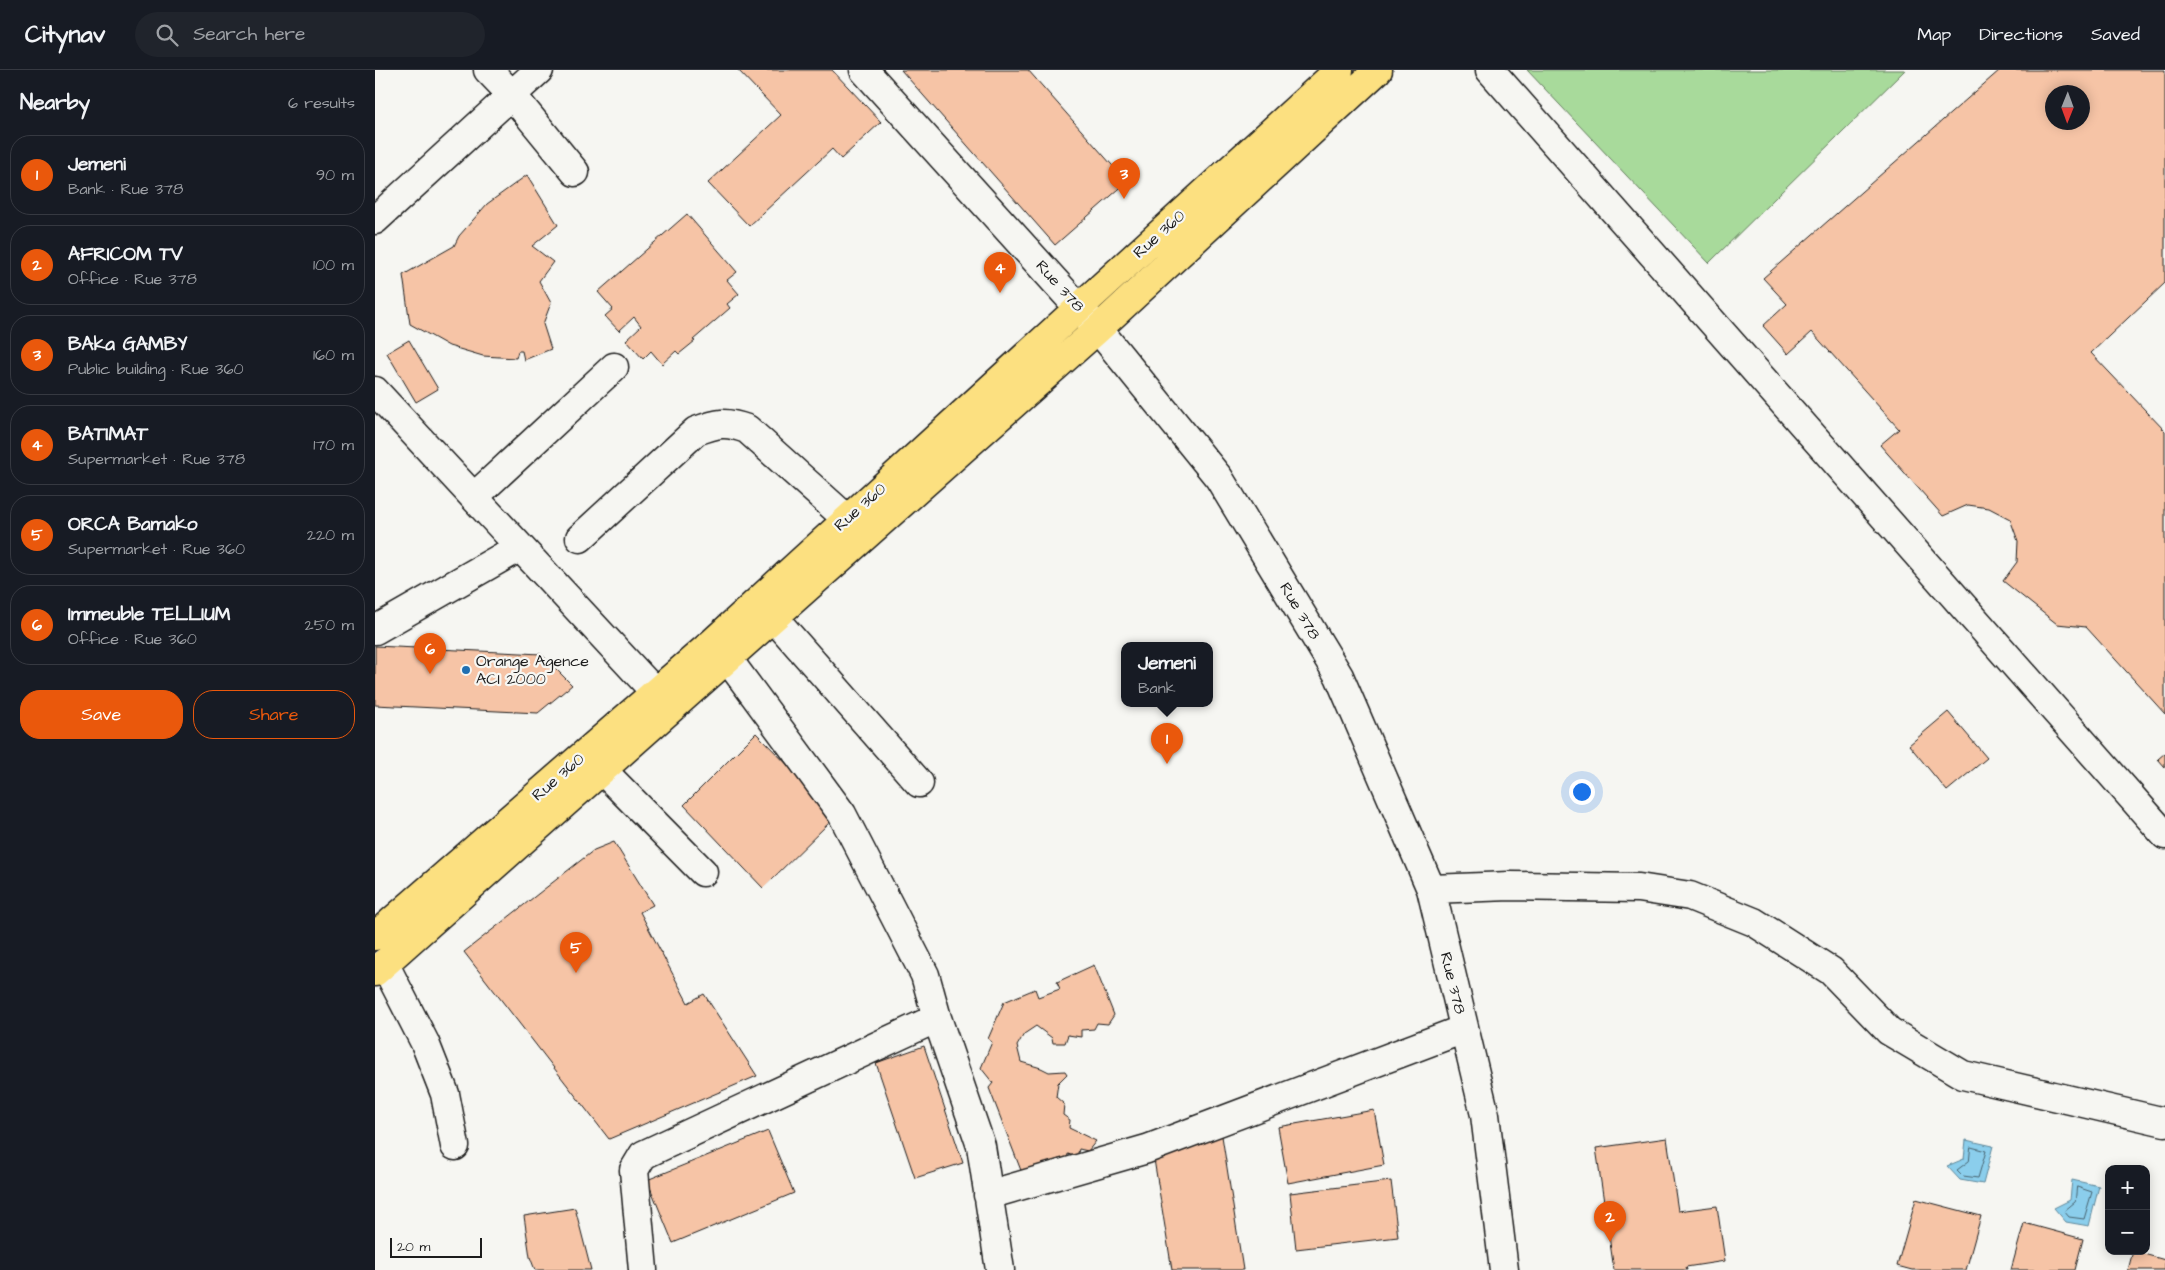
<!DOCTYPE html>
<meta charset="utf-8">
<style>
body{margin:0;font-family:"Architects Daughter",sans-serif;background:#20242c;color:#f1f3f6}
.controls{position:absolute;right:15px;bottom:15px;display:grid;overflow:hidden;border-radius:10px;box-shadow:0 2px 12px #0003}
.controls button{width:45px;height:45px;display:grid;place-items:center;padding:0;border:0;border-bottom:1px solid #363941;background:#171b24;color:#f1f3f6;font:25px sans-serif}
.compass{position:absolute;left:1670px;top:15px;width:45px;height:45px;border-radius:50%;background:#171b24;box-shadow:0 2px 12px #0003;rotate:181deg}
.scale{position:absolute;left:15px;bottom:12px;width:92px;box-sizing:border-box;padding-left:5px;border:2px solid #1c1c1c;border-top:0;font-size:14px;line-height:18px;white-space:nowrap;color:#1c1c1c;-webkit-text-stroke:4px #f6f6f2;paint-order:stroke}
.you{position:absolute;left:1206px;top:721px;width:18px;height:18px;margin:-12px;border:4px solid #fff;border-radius:50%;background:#1a73e8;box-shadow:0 0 0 8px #1a73e833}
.badge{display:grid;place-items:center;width:32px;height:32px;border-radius:50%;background:#ea580c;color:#fff;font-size:16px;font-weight:700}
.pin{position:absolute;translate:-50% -41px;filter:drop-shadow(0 1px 2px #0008)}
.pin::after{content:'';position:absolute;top:26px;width:18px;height:15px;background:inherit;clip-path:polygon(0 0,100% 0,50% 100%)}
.popup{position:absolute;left:746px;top:572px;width:92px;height:65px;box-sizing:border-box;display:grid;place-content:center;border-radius:10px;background:#171b24;filter:drop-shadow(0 1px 4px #0005);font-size:16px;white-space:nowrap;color:#9ea1a6}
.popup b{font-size:19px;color:#f1f3f6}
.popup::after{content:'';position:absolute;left:50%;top:100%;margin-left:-10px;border:10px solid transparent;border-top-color:#171b24}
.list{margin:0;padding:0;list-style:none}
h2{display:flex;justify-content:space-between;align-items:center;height:65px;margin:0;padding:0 20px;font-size:21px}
h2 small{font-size:16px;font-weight:400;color:#9ea1a6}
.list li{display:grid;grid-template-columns:32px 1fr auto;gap:15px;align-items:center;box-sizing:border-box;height:80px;margin:0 10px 10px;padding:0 10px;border:1px solid #363941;border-radius:20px}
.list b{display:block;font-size:19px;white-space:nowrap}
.list p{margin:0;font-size:16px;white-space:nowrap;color:#9ea1a6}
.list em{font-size:16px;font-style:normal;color:#9ea1a6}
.actions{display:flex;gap:10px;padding:15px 20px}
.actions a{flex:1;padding:11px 0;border:1px solid #ea580c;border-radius:20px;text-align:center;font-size:18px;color:#ea580c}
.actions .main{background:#ea580c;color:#fff}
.icon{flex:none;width:28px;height:28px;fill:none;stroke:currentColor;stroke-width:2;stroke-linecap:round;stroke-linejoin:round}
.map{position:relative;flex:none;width:1790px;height:1200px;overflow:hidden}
header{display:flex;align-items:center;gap:30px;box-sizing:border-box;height:70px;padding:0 25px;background:#171b24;border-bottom:1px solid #363941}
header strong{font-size:24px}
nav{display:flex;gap:28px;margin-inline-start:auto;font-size:18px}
.search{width:350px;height:45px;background:#20242c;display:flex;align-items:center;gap:12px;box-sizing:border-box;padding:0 18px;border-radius:28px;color:#9ea1a6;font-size:19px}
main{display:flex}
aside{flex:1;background:#171b24}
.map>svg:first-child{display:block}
.green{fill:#a8da9b;stroke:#627b5c}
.water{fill:#8bceec;stroke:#5f8799}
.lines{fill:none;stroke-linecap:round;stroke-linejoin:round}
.shore{stroke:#48636f;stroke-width:1}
.building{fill:#f6c4a6;stroke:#1c1c1c;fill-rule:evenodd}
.minor-casing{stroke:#1c1c1c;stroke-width:31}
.major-casing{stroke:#1c1c1c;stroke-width:31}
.minor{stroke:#f6f6f2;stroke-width:28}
.major{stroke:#fce080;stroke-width:28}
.poi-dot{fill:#1f6fb2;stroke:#f6f6f2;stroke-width:2}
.labels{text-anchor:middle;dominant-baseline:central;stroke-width:4.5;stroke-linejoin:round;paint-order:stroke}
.street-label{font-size:16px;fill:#1c1c1c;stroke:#f6f6f2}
.poi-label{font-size:16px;fill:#1c1c1c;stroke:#f6f6f2;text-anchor:start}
</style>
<header>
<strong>Citynav</strong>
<div class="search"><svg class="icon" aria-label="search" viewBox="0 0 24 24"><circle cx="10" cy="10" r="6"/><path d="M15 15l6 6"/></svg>Search here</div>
<nav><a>Map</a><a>Directions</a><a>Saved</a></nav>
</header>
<main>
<aside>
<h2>Nearby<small>6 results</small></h2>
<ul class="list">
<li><span class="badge">1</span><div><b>Jemeni</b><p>Bank · Rue 378</p></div><em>90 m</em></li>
<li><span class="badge">2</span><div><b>AFRICOM TV</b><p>Office · Rue 378</p></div><em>100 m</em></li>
<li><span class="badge">3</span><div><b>BAka GAMBY</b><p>Public building · Rue 360</p></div><em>160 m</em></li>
<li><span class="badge">4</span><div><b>BATIMAT</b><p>Supermarket · Rue 378</p></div><em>170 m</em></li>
<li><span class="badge">5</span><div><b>ORCA Bamako</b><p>Supermarket · Rue 360</p></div><em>220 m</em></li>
<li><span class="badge">6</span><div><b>Immeuble TELLIUM</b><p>Office · Rue 360</p></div><em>250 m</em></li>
</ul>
<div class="actions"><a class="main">Save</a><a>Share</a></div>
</aside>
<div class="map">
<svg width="1790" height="1200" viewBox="0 0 1790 1200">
<rect width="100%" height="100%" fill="#f6f6f2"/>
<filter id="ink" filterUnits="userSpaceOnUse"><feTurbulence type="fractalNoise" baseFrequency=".02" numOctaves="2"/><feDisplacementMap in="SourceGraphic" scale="10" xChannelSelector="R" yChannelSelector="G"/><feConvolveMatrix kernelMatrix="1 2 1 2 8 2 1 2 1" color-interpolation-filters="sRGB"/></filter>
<g filter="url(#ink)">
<!-- green -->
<path class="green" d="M 1152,0 L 1530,0 L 1334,193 Z"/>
<!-- water -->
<path class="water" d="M 1591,1070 L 1618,1076 L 1608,1114 L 1585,1110 L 1572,1096 L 1589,1089 Z
M 1697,1110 L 1724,1116 L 1714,1156 L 1691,1152 L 1679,1138 L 1695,1130 Z"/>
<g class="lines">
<!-- shore -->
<path class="shore" d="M 1596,1077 L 1611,1081 L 1603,1108 L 1588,1106 L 1582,1100 L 1594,1091 Z
M 1702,1117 L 1717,1122 L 1709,1149 L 1694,1147 L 1689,1141 L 1700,1132 Z"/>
</g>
<!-- building -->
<path class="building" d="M 363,0 L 457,0 L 506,52 L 466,89 L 457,79 L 374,156 L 333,113 L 406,45 Z
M 526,0 L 653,0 L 752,112 L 680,175 Z
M 1625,0 L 1790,0 L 1790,213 L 1716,283 L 1790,361 L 1790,644 L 1711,557 L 1682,554 L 1628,511 L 1642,492 L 1643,471 L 1635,449 L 1614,438 L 1593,435 L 1568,446 L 1505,375 L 1524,359 L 1437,262 L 1413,284 L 1388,256 L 1412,234 L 1388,208 ZM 1678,22 L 1708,22 L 1708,52 L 1678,52 Z
M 152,105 L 183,155 L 157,176 L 178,192 L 164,211 L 176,233 L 168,254 L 176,279 L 149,290 L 147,281 L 143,281 L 141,288 L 108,286 L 74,276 L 35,254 L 28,205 L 79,176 L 84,166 L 112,134 Z
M 312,144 L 362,202 L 352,210 L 364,224 L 352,234 L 355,238 L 318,270 L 320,271 L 304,284 L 301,281 L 287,294 L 276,281 L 268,289 L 251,270 L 266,256 L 259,247 L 244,261 L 230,246 L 238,239 L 223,222 Z
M 34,270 L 63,319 L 41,332 L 12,283 Z
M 0,576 L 166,584 L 197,615 L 163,643 L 0,635 Z
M 1573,642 L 1612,688 L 1572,721 L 1534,675 Z
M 381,663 L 462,745 L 388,818 L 309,735 Z
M 1790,683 L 1790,697 L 1783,689 Z
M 239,772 L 278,835 L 265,842 L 313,933 L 329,924 L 382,1006 L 234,1069 L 89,882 L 219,780 Z
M 719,895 L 739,945 L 733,954 L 722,953 L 719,959 L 706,960 L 706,967 L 693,965 L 690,973 L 678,973 L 677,968 L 661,956 L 649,964 L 642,976 L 646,992 L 666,998 L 674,1002 L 690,1001 L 692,1004 L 683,1013 L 681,1027 L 689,1034 L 688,1045 L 695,1050 L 694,1058 L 721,1071 L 713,1081 L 704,1079 L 702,1087 L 693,1084 L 692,1092 L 684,1089 L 663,1097 L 662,1103 L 654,1098 L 647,1103 L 614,1018 L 618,1013 L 606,998 L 617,972 L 613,969 L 629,932 L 660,919 L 663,927 L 685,919 L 682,912 Z
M 549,976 L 588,1093 L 540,1108 L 501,993 Z
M 999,1040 L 1009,1095 L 913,1113 L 903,1057 Z
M 393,1061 L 419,1123 L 298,1173 L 272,1110 Z
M 847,1066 L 868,1200 L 797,1200 L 777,1077 Z
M 1292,1068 L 1303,1141 L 1342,1136 L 1350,1191 L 1311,1197 L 1312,1200 L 1239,1200 L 1221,1078 Z
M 1016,1111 L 1023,1167 L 921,1179 L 915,1123 Z
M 1541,1129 L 1606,1146 L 1591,1200 L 1537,1200 L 1522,1196 Z
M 200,1138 L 216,1200 L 160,1200 L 155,1187 L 149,1146 Z
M 1649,1153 L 1708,1169 L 1700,1200 L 1636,1200 Z
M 1758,1181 L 1790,1190 L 1790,1200 L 1753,1200 Z"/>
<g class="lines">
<!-- minor casing -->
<g class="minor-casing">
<path id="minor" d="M 113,0 L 137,25 L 200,102
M 489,0 L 723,259 L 844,408 L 964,606 L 1056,819 L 1110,1045 L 1129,1200
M 1115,0 L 1790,765
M 0,150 L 164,0
M 0,321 L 280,622
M 99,427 L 239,297
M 205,468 L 321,361 C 343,353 350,351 372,359 L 472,449
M 398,547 L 544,713
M 0,560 L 145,477
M 352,588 L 467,744 L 550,905 L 562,948 L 606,1076 L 625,1200
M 226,699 L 328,802
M 1056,819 L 1135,816 L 1264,818 L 1315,826 L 1379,852 L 1456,901 L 1514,961 L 1588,1005 L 1790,1052
M 9,893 L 50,973 L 70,1024 L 80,1076
M 613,1125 L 772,1079 L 1089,959
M 268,1200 L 259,1100 L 268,1085 L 562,948"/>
</g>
<!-- major casing -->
<g class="major-casing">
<path id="major" d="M 0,866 L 337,573 L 964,0
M 0,902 L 723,259 L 1003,0"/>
</g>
<!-- minor -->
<use href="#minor" class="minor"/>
<!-- major -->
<use href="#major" class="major"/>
</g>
</g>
<!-- markers -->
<circle class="poi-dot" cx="91" cy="600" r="5"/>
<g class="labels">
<!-- street labels -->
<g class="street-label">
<text transform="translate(784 164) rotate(-42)">Rue 360</text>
<text transform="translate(685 216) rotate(48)">Rue 378</text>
<text transform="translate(485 437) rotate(-42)">Rue 360</text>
<text transform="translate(925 541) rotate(59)">Rue 378</text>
<text transform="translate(183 707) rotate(-41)">Rue 360</text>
<text transform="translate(1078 913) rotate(76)">Rue 378</text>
</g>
<!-- poi labels -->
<g class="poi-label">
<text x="101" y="591">Orange Agence<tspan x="101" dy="18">ACI 2000</tspan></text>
</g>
</g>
</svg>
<div class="controls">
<button>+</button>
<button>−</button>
</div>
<svg class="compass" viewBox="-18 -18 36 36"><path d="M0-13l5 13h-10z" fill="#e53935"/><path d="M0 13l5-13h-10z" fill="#9ea1a6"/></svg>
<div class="scale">20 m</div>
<div class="you"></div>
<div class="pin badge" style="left:792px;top:694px">1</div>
<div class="popup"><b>Jemeni</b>Bank</div>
<div class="pin badge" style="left:1235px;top:1172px">2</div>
<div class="pin badge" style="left:749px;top:129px">3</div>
<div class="pin badge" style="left:625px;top:223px">4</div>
<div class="pin badge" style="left:201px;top:903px">5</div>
<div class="pin badge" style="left:55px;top:604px">6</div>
</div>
</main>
